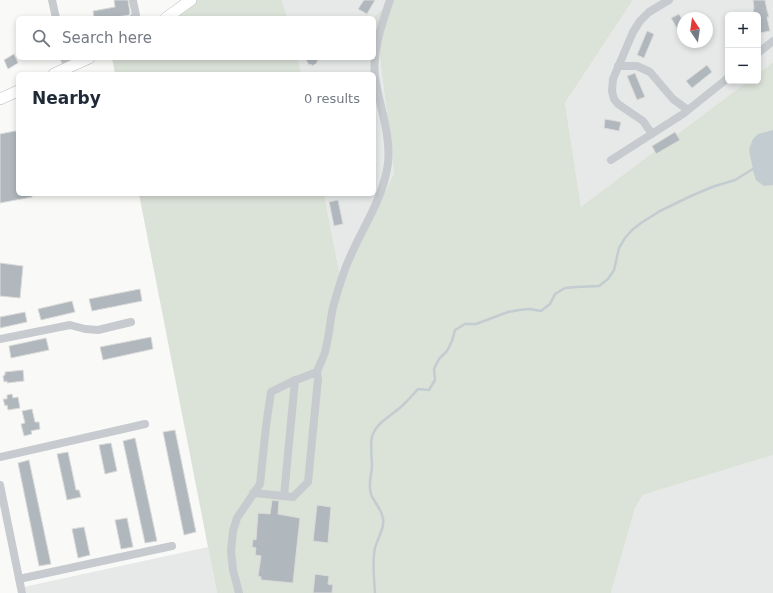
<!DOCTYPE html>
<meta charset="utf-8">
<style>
body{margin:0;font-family:"DejaVu Sans",sans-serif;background:#f2f2f3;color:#1f2937}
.controls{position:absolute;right:12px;top:12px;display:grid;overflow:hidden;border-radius:6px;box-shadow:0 2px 6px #0003}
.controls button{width:36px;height:36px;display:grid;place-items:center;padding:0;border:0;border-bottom:1px solid #e0e1e3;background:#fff;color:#1f2937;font:20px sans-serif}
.compass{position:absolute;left:677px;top:12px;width:36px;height:36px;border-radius:50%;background:#fff;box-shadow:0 2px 6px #0003;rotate:347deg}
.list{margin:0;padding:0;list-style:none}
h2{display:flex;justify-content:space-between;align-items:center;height:52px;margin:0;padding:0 16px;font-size:17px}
h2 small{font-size:13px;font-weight:400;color:#747a83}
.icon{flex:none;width:22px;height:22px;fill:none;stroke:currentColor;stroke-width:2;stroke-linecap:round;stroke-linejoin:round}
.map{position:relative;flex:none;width:773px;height:593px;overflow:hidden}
.search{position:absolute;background:#fff;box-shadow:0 2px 6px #0003;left:16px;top:16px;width:360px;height:44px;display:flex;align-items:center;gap:10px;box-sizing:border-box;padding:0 14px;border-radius:6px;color:#747a83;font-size:15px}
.panel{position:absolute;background:#fff;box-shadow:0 2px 6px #0003;left:16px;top:72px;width:360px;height:124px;border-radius:6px}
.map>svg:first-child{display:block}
.built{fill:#e7e8e8;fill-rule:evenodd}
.green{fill:#dbe2d8}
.water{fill:#c2ccd1}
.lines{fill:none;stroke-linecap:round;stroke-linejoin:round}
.stream{stroke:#c2ccd1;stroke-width:2.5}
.building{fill:#b0b8be;stroke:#dbdbd9}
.major-casing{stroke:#babec2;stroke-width:12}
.minor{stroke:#c7cbcf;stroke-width:8}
.major{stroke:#fff;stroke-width:11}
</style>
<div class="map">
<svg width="773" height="593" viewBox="0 0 773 593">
<rect width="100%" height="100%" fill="#f9f9f7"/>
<!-- built -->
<path class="built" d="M 282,0 L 393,0 L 375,16 L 394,173 L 341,281 L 324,194 L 374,194 L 374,74 L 301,74 L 298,58 L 374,58 L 374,18 L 287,18 Z
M 633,0 L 773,0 L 773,62 L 758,74 L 758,15 L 728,15 L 728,81 L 748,81 L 581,208 L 565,103 ZM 683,18 L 707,18 L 707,42 L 683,42 Z
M 773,455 L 773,593 L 611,593 L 635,508 L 643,495 Z
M 208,547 L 217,593 L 21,593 L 19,588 Z"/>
<!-- green -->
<path class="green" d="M 194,0 L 282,0 L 287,18 L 169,18 Z
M 393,0 L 633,0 L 565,103 L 581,207 L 748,81 L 758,81 L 758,74 L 773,62 L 773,455 L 643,495 L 635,508 L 611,593 L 217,593 L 139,194 L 324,194 L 341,281 L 394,173 L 375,16 Z
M 112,58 L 298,58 L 301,74 L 115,74 Z"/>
<!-- water -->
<path class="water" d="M 773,130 L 773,185 L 764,186 L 756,180 L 754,174 L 750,155 L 749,149 L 753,139 L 758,134 Z"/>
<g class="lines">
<!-- stream -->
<path class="stream" d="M 375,593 C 374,578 372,562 375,548 C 377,540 382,532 383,525 C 385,512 375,505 371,494 C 368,485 371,476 372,467 C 372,459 370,443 372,437 C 376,422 393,415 403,405 C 408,400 413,395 418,389 L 429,390 L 435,380 L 434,369 L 439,359 L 447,351 L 452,341 L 455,330 L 465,324 L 476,324 L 508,312 L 519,310 L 530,309 L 541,311 L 550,304 L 555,294 L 565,288 L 576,287 L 599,286 L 608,279 L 614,270 L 619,248 L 625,238 L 632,230 L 641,223 L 660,211 L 691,196 L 712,187 L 735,180 L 753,169"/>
</g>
<!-- building -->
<path class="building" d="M 114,0 L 128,0 L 130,13 L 129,15 L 111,18 L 107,18 L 107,17 L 94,18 L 93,11 L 115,7 Z
M 364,0 L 375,0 L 367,14 L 358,9 Z
M 753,0 L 765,0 L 767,10 L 769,17 L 767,17 L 770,31 L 760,33 L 760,30 L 758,31 L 758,15 L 754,15 L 753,9 L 754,9 Z
M 679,14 L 683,21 L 683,39 L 671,18 Z
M 647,31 L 654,34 L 644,58 L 637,55 Z
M 14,54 L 18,63 L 8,69 L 4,60 Z
M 305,58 L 323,58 L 317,61 L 317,63 L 312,66 L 311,64 L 309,65 Z
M 707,65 L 712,72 L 692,88 L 686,81 Z
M 635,73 L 645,97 L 637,100 L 627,76 Z
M 605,119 L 621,122 L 619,131 L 604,128 Z
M 15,131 L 18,132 L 18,194 L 32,194 L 32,197 L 0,203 L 0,134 Z
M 675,132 L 680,140 L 656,154 L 652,146 Z
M 338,200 L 343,224 L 334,226 L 329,202 Z
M 0,263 L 23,266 L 20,298 L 0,296 Z
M 140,289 L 142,301 L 92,311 L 89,299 Z
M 72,301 L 75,312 L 41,320 L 38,309 Z
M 25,312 L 27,322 L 0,328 L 0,317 Z
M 151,337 L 153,349 L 103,360 L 100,347 Z
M 46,338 L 49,350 L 11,358 L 9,346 Z
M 23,370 L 24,381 L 7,383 L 7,381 L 4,382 L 3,376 L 5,375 L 5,372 Z
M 12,394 L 13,398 L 18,397 L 20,408 L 8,410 L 7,405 L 5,406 L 3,399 L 7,399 L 7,395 Z
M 32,409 L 35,422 L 39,422 L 40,429 L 31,431 L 32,434 L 24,436 L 21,424 L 25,423 L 22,411 Z
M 175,430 L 196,532 L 184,535 L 163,432 Z
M 135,438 L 157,541 L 145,543 L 123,441 Z
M 111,443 L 117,471 L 105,474 L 99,445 Z
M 68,452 L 76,490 L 79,490 L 81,497 L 67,500 L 57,454 Z
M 29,460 L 51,564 L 39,566 L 18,463 Z
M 272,500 L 279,501 L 278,514 L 300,518 L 293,583 L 261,580 L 261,577 L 258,576 L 261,556 L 255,555 L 256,548 L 252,547 L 253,539 L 256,540 L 258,513 L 270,514 Z
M 317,505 L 331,507 L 328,543 L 313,541 Z
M 127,518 L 133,547 L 121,549 L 115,520 Z
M 84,527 L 90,555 L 78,558 L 72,529 Z
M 315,574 L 329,576 L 328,584 L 333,585 L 332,593 L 313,593 Z"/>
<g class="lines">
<!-- major casing -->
<g class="major-casing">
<path id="major" d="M 166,18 L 191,0
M 54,74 L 89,58
M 0,99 L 18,91"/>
</g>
<!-- minor -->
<path class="minor" d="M 52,0 L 56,18
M 133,1 L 136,15 L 133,18
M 758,53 L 773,41
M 64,58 L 68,68
M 618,66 L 637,66 L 650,72 L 673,99 L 688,110
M 652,134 L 643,121 L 618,104 L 614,99 L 612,91 L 613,79 L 633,32 L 640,21 L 649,12 L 669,0
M 611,160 L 683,114 L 728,78
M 0,339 L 70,325 L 85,329 L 98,330 L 131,322
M 0,457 L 145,424
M 0,485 L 22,593
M 253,493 L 293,497 L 308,482 L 318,379 L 317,372
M 284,496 L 295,380
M 19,579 L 172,546
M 239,593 L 233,570 L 231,551 L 233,531 L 237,518 L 260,484 L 266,426 L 271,392 L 291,382 L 317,372 C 319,365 323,359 325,352 C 329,337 330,322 333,307 C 336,297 339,286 343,275 C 355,237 383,204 388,163 C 391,133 379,106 375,77 C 372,52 382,23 390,0"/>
<!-- major -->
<use href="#major" class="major"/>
</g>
</svg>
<div class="controls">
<button>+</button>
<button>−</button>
</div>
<svg class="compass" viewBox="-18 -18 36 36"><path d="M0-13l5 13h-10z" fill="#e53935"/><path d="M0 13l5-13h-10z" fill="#747a83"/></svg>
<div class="search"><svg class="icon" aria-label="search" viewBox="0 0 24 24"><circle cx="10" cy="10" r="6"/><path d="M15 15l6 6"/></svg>Search here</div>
<section class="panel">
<h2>Nearby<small>0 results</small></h2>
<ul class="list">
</ul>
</section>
</div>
